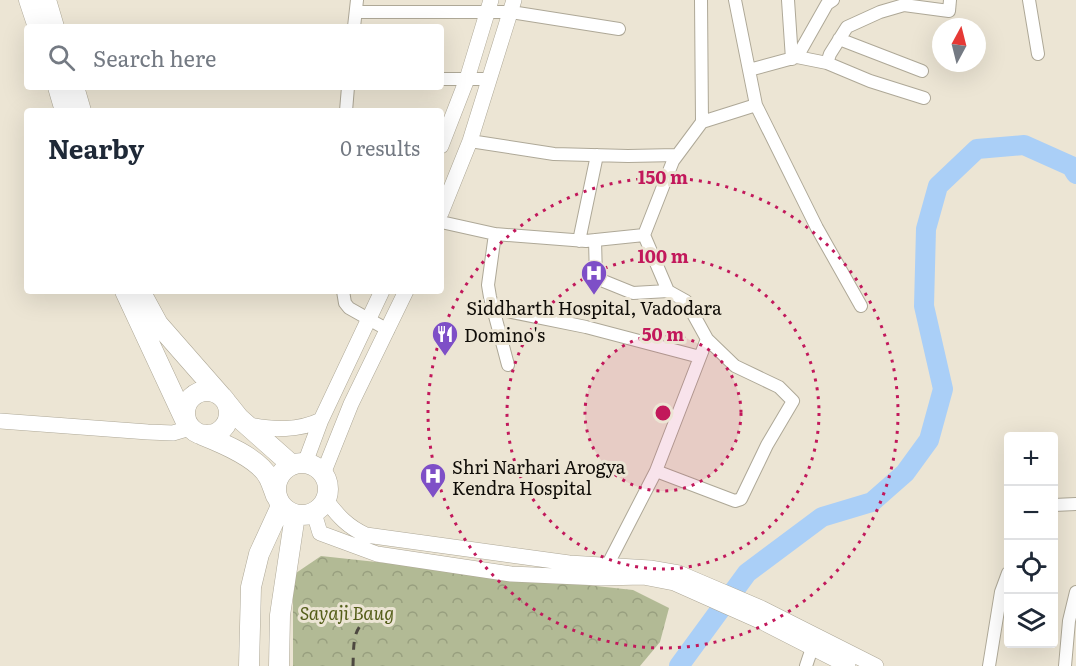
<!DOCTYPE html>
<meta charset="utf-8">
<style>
body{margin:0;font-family:Literata,serif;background:#f6f6f7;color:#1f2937}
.controls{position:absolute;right:18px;bottom:18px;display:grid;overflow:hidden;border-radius:6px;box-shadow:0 6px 24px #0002}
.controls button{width:54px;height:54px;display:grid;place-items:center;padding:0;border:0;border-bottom:2px solid #e0e1e3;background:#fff;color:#1f2937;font:30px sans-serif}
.compass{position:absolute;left:932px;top:18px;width:54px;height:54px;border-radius:50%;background:#fff;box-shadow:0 6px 24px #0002;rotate:7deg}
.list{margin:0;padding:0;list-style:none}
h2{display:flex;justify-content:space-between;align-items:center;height:78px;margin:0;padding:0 24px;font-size:26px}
h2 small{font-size:20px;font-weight:400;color:#747a83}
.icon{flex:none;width:33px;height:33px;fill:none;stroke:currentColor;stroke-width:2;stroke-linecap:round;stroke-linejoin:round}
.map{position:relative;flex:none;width:1076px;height:666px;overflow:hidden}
.search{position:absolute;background:#fff;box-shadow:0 6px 24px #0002;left:24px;top:24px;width:420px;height:66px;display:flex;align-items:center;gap:15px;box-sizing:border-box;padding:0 21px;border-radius:6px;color:#747a83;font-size:22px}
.panel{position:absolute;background:#fff;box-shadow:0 6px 24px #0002;left:24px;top:108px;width:420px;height:186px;border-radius:6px}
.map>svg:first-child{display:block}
.park{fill:url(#park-crowns)}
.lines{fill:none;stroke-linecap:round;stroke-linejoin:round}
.river{stroke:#aacff7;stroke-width:20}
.minor-casing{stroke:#aea897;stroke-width:14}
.tertiary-casing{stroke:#aea897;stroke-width:16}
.trunk-casing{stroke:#aea897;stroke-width:21}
.minor{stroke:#fff;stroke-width:12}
.tertiary{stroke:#fff;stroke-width:15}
.trunk{stroke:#fff;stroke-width:20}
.rail{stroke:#4d4840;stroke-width:3;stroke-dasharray:8 8;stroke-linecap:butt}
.ring{fill:none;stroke:#c2185b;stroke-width:3;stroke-dasharray:3 6}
.labels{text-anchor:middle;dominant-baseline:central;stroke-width:6;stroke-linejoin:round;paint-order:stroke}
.poi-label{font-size:18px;fill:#100d08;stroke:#ece5d4;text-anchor:start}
.park-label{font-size:18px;font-style:italic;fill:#545e19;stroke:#ece5d4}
.centre{fill:#c2185b;stroke:#ece5d4;stroke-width:3}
.ring-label{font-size:18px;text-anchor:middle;font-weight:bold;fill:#c2185b;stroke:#ece5d4;stroke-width:6;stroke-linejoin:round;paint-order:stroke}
</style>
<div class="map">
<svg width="1076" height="666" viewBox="0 0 1076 666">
<defs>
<pattern id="park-crowns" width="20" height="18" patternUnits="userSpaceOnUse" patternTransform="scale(1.5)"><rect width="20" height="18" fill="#b2ba95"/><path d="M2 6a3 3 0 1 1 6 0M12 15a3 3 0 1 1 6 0" fill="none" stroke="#989f7f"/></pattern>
</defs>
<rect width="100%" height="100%" fill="#ece5d4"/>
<!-- park -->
<path class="park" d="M 321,556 L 633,590 L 669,608 L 660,642 L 640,666 L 293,666 L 293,575 Z"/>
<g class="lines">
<!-- river -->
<path class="river" d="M 679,666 L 747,573 L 822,517 L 872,502 L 905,473 L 929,440 L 943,389 L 924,306 L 926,229 L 938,186 L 977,149 L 1024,145 L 1071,166 L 1076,174"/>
<!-- minor casing -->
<g class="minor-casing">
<path id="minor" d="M 701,0 L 702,122
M 735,0 L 749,70
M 788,0 L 792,59
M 1029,0 L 1038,54
M 356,12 L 511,12 L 619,29
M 354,27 L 357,0
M 839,39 L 922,71
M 797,57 L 827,63
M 441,79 L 489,79
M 924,98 L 870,81 L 827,63 L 830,54 L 847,27 L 880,12 L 904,5 L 949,11 L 950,0
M 756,105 L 817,228 L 861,306
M 346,111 L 348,87
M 470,141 L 554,154 L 628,156 L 677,155
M 441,222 L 495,234 L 586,241 L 644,235 L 673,161 L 702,122 L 756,105 L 749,70 L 797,57 L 827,4 L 833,0
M 495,234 L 488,285 L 490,297 L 508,365
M 644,235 L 668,291
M 595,240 L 596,278 L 633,293 L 668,291 L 686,301 L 707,339 L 735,366 L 779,387 L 793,401 L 767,445 L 741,499 L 735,501 L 656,471
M 579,241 L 597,155
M 343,291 L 345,303 L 349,308 L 388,330
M 492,308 L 586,327 L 700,357
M 1054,505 L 1076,504
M 607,566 L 656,471 L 707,339
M 806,666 L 812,648
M 989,666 L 1001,592 L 1008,573
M 1065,666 L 1069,621 L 1076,592"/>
</g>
<!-- tertiary casing -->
<g class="tertiary-casing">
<path id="tertiary" d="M 441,146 L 467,79 L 491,0
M 441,213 L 470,141 L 514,0
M 0,421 L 148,432 L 173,433 L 190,428
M 249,425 C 274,430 298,431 321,420
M 305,463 L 321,420 L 382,291
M 323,474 L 351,404 L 406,291
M 326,500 C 338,516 348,527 366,535 L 569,563 L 650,568 L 679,573 L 761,608 L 876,666
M 314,513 L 320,533 L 377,554 L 511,574 L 601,578 L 643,577 L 674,583 L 764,623 L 848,666"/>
</g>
<!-- trunk casing -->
<g class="trunk-casing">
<path id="trunk" d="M 29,0 L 38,27
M 46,0 L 54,27
M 58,87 L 65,111
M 74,87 L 81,111
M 125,291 L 186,422
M 140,291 L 158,324 L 222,397
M185 413a22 22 0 1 1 44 0a22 22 0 1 1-44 0Z
M 227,403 L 239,418 L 292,465
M 202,435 C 222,443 259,458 269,478 C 272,484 274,491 276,496
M276 489a26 26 0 1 1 52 0a26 26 0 1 1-52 0Z
M 249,666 L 251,587 L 259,554 L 281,506
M 279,666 L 280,615 L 295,515"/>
</g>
<!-- minor -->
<use href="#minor" class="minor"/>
<!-- tertiary -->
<use href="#tertiary" class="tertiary"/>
<!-- trunk -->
<use href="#trunk" class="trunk"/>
<!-- rail -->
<path class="rail" d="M 353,666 C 354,631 353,624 387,608"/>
</g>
<!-- distance rings -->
<circle cx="663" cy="413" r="78" fill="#c2185b" fill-opacity=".12"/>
<g class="ring">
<circle cx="663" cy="413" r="78"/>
<circle cx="663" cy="413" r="156"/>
<circle cx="663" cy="413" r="235"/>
</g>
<!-- icons -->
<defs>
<g id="hospital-pin" transform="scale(1.35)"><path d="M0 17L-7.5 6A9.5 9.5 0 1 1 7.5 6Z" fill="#7e4fc7" stroke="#ece5d4"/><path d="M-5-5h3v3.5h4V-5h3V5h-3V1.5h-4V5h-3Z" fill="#fff"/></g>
<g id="restaurant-pin" transform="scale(1.35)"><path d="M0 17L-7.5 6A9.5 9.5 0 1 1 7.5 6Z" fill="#7e4fc7" stroke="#ece5d4"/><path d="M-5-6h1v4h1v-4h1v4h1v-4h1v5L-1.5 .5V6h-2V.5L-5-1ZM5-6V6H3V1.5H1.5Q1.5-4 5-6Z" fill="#fff"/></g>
</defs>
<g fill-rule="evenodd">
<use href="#hospital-pin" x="594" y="273"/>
<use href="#restaurant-pin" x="445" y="334"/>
<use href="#hospital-pin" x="433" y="476"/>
</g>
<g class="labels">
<!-- poi labels -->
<g class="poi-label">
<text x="594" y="307" text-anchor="middle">Siddharth Hospital, Vadodara</text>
<text x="464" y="334">Domino's</text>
<text x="452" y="466">Shri Narhari Arogya<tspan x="452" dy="21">Kendra Hospital</tspan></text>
</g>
<!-- park labels -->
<g class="park-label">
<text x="347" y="612">Sayaji Baug</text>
</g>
</g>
<circle cx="663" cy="413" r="9" class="centre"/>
<g class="ring-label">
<text x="663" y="184">150 m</text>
<text x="663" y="263">100 m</text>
<text x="663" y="341">50 m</text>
</g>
</svg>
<div class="controls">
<button>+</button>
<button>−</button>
<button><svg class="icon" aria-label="locate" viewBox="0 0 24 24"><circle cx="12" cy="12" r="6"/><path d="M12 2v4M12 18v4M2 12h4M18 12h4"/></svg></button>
<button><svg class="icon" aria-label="layers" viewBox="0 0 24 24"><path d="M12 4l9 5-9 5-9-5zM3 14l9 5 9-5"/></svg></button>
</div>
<svg class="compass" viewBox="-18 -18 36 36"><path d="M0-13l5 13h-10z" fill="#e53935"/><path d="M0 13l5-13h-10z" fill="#747a83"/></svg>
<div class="search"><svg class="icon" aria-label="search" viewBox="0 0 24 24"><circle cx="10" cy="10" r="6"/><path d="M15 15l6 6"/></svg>Search here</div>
<section class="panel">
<h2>Nearby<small>0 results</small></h2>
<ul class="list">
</ul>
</section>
</div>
